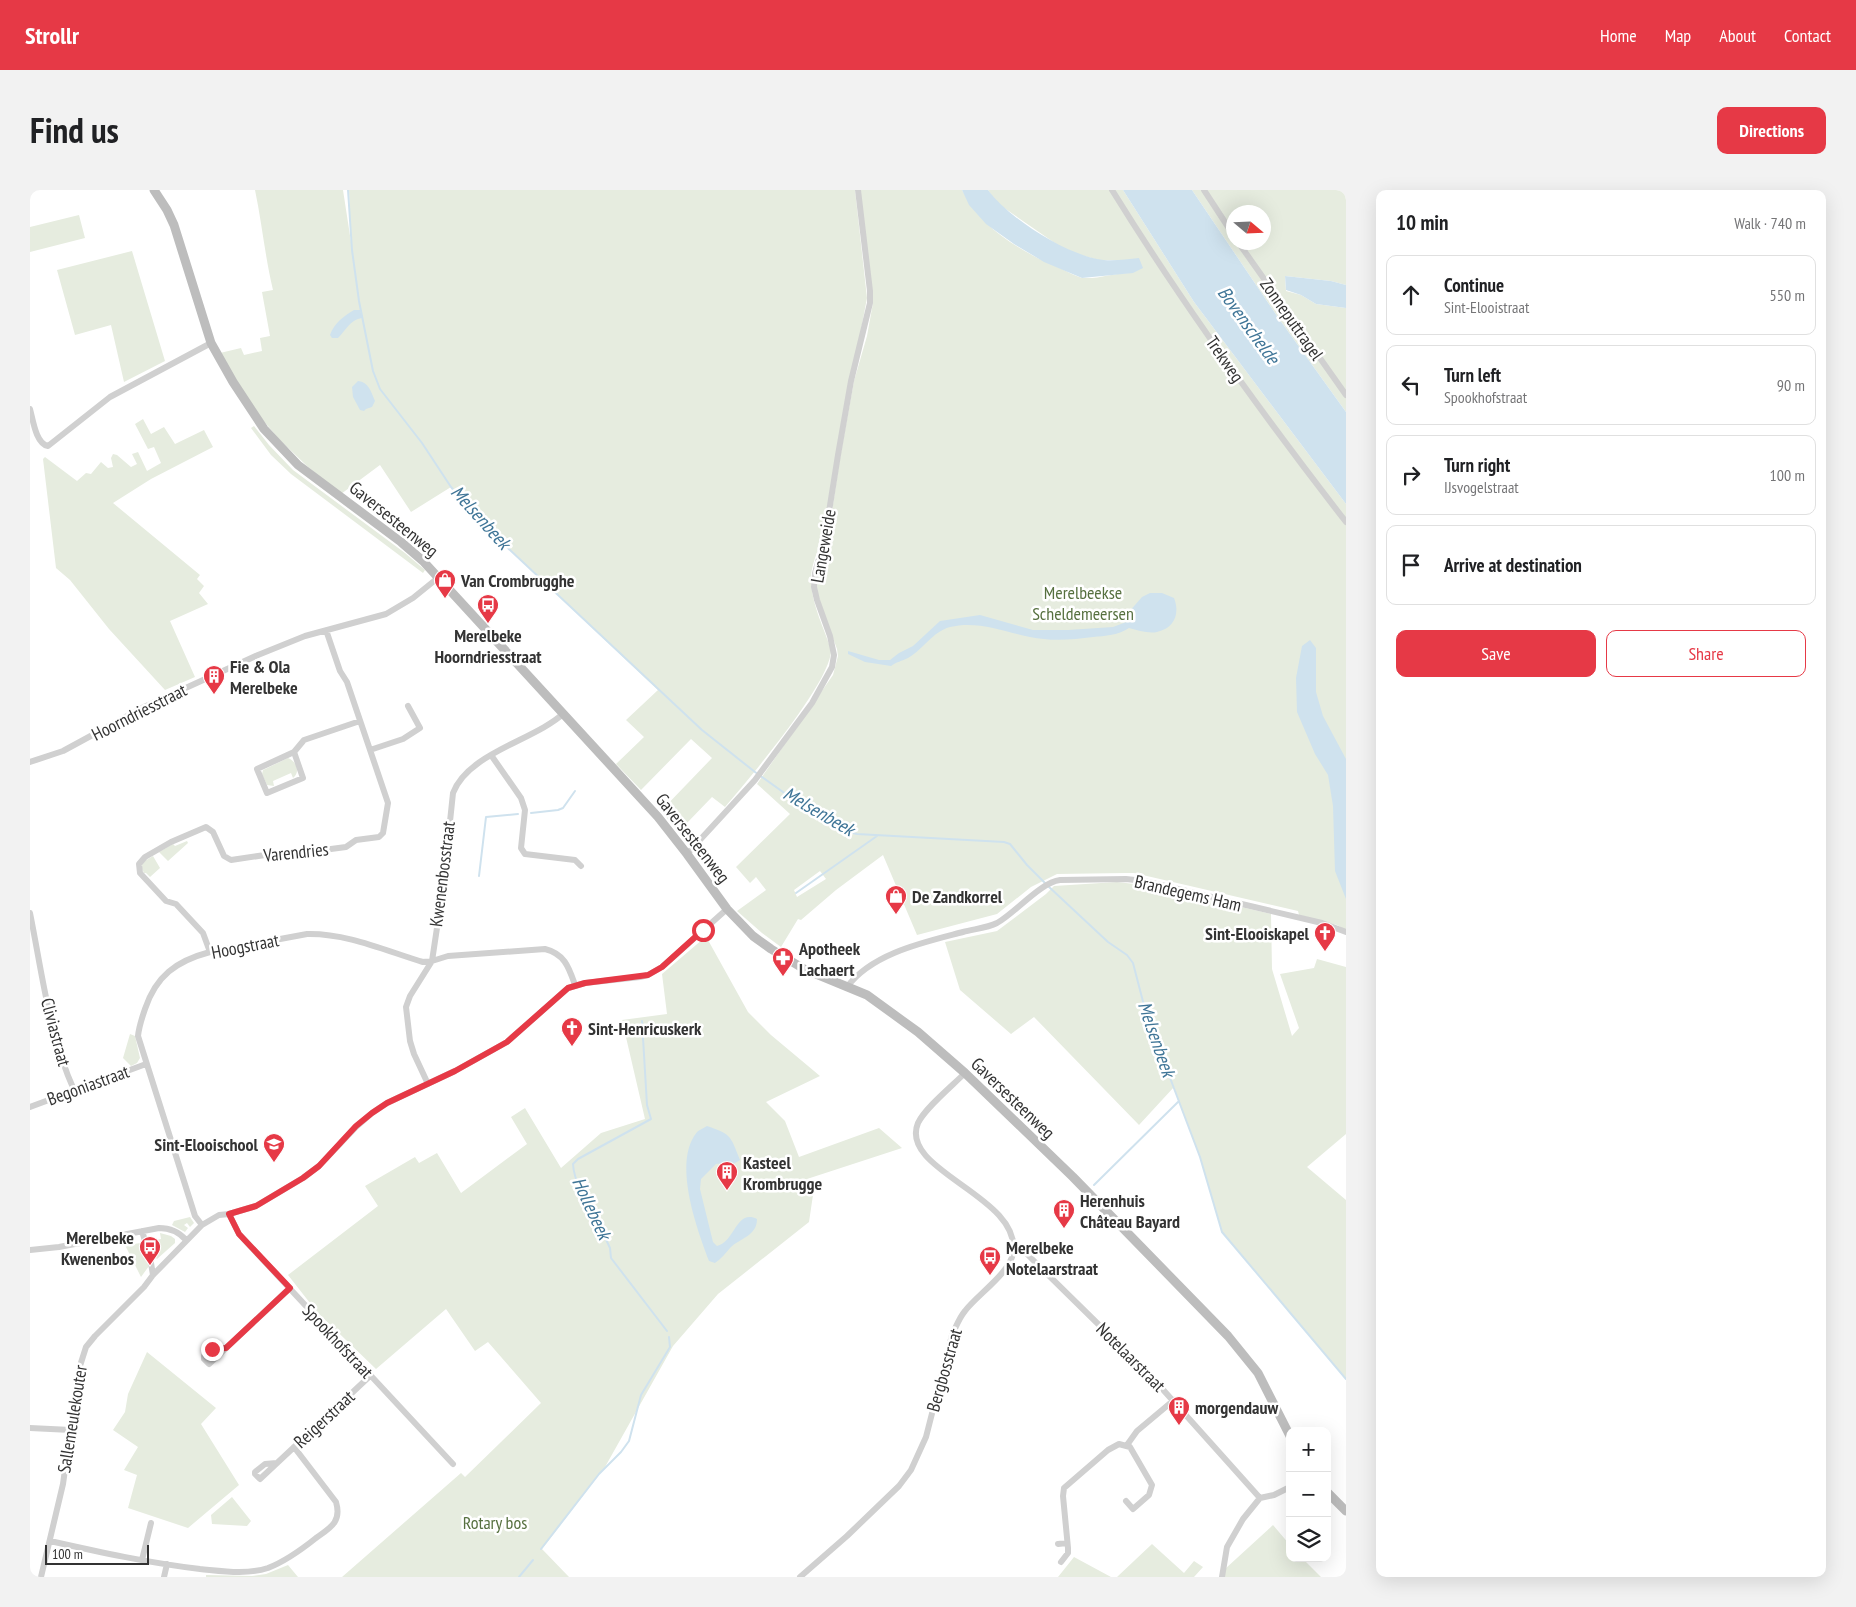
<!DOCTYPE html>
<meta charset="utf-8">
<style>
body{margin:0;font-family:"PT Sans Narrow",sans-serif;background:#f2f2f2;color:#202124}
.controls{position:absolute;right:15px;bottom:15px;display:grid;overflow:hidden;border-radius:10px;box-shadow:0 5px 20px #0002}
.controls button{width:45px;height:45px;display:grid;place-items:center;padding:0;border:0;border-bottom:1px solid #e0e0e0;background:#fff;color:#202124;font:25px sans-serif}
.compass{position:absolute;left:1196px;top:15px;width:45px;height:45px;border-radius:50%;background:#fff;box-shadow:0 5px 20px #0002;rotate:109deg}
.scale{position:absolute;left:15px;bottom:12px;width:104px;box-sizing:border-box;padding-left:5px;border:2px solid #333;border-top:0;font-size:14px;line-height:18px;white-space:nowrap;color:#333;-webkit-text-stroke:4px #fff;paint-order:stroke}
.stop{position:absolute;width:15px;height:15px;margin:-11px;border:4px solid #e63946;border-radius:50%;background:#fff}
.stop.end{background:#e63946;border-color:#fff;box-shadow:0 1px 5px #0008}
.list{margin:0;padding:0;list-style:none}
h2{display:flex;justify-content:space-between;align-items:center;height:65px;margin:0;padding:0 20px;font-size:21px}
h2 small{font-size:16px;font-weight:400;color:#757577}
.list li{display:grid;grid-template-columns:32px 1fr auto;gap:15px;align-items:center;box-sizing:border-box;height:80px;margin:0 10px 10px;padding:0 10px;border:1px solid #e0e0e0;border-radius:10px}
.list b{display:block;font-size:19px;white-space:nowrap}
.list p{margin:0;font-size:16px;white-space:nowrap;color:#757577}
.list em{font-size:16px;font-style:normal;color:#757577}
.actions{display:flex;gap:10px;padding:15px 20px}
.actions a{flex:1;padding:11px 0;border:1px solid #e63946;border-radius:10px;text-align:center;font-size:18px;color:#e63946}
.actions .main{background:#e63946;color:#fff}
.icon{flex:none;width:28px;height:28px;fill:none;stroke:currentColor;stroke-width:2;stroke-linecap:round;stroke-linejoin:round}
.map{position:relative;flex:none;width:1316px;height:1387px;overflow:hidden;border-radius:10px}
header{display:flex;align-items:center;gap:30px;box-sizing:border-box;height:70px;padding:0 25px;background:#e63946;color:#fff}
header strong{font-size:24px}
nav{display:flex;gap:28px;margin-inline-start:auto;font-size:18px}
.intro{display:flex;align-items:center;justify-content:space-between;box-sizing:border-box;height:120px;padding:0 30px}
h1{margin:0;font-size:35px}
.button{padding:12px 22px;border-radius:10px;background:#e63946;color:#fff;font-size:18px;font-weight:700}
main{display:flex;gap:30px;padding:0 30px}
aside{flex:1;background:#fff;border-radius:10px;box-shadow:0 5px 20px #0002}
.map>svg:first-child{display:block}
.green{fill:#e6ecdf;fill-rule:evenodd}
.water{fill:#cfe2ee}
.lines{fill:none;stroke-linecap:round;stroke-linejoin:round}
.stream{stroke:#cfe2ee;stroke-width:2}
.street{stroke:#d0d0d0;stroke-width:6}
.secondary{stroke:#bdbdbd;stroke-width:9}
.route{stroke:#e63946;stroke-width:6}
.labels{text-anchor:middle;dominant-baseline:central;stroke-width:5;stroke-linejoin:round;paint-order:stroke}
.street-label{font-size:18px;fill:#333;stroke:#fff}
.poi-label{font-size:18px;font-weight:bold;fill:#333;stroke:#fff;text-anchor:start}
.park-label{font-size:18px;fill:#56703f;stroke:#fff}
.water-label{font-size:19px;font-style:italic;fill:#3f7597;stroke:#fff}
</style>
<header>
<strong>Strollr</strong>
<nav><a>Home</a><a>Map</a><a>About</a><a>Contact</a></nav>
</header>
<div class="intro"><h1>Find us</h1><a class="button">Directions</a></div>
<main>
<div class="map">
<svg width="1316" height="1387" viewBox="0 0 1316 1387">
<rect width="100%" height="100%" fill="#fff"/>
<!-- green -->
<path class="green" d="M 225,0 L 313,0 L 321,52 L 319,0 L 825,0 L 837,108 L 791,350 C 787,364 780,378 781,392 C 782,415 794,438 801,460 C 802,491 718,590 695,617 L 682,607 L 656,634 L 668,646 L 662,651 L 655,649 L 631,621 L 682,568 L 661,549 L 611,600 L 586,574 L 614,547 L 596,530 L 628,500 L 449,331 L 421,297 L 381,322 L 350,275 L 311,304 L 277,276 L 248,248 L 222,217 L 190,163 L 211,158 L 214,165 L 232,161 L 230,148 L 240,146 L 232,102 L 243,100 C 235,67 232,33 225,0 Z
M 829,0 L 932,0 C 951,39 993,63 1032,79 C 1038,82 1047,87 1053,88 C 1070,89 1086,82 1103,83 L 1088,70 L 1069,70 L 1050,65 L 1032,58 L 967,13 L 958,0 L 1093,0 L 1164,112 L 1316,314 L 1316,740 L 1307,735 L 1269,725 L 1268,721 L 1104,683 L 1096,683 L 1027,684 L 1001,697 L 967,724 L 887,745 L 853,665 L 806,700 L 771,730 L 768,729 L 751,757 L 732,743 L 707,721 L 736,700 L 726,687 L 720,693 L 706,677 L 760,624 L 727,594 L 803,485 L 808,466 L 807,459 L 788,408 L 787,397 L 788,382 L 801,328 L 810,268 L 824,191 L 837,146 L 843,113 ZM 790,681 L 796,689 L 767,707 L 764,700 Z
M 1162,0 L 1316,0 L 1316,95 L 1301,91 L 1255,86 L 1256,101 L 1271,105 L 1286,114 L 1316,118 L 1316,222 L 1247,126 ZM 1204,22 L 1234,22 L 1234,52 L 1204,52 Z
M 49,25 L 55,48 L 0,62 L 0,37 Z
M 102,61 L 135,171 L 94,192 L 81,135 L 45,145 L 27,80 Z
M 113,229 L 121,244 L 134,237 L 145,254 L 174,240 L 183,257 L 121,289 L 83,313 L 170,385 L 167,389 L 174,396 L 169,403 L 178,414 L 140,431 L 165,487 L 135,500 L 79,439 L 40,390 L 26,378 L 13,269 L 15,267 L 47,291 L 56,283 L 61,284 L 71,272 L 78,278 L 83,277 L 81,268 L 83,264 L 87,265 L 101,277 L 107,274 L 102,264 L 108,262 L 117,281 L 131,273 L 124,257 L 118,259 L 105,234 Z
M 224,236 L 239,255 L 263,280 L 375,363 L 395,380 L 393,383 L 261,284 L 241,265 L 221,238 Z
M 258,568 C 266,571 271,582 263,588 L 261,583 L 243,591 L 244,596 L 237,595 L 232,584 L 233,580 Z
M 157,651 L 158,653 L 138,671 L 129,662 L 143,654 L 145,656 Z
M 123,666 L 130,678 L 120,687 L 116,683 L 114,683 L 111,677 L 113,672 Z
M 1087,692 L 1122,696 L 1241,724 L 1242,779 L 1262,846 L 1269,838 L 1250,784 L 1284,778 L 1287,769 L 1316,777 L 1316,944 L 1277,977 L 1316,1010 L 1316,1189 L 1192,1042 L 1170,967 L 1144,897 L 1109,935 L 1004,827 L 981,844 L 930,800 L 915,752 L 967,741 L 1016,704 L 1024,696 Z
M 673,749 L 678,750 L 718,822 L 741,845 L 790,886 L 736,912 L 755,931 L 769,967 L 849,938 L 872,958 L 777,989 L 783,1005 L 779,1032 L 688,1104 L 643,1156 L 575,1277 L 512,1359 L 539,1387 L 312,1387 L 431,1283 L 435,1287 L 511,1213 L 458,1152 L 445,1161 L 416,1119 L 346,1179 L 287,1122 L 258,1085 L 348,1016 L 335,996 L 385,967 L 389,973 L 407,963 L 431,1003 L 497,954 L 481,927 L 495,918 L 531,978 L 571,943 L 615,929 L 592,830 L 637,824 L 632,784 Z
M 100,844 L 105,846 L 110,868 L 107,873 L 101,876 L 93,868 Z
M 160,1027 L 164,1033 L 160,1037 L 157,1033 L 154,1035 L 158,1038 L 155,1042 L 142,1035 L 144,1031 Z
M 130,1043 L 141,1046 L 145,1049 L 145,1053 L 127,1069 L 120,1061 L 117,1052 L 131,1049 Z
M 93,1051 L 96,1055 L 111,1053 L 119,1076 L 111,1087 Z
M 117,1162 L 186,1218 L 171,1234 L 209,1295 L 158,1338 L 98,1318 L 107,1285 L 94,1280 L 108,1257 L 83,1240 L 95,1222 L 98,1204 Z
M 202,1307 L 221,1331 L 217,1336 L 182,1334 L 181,1325 Z
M 1243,1335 L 1260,1355 L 1260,1368 L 1272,1368 L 1291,1387 L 1194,1387 L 1195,1379 Z
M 1122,1354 L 1154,1383 L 1164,1371 L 1173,1377 L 1164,1387 L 1087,1387 Z
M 1044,1367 L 1081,1387 L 1028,1387 Z
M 258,1375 L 268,1387 L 176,1387 L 176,1385 L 222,1386 L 236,1384 Z"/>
<!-- water -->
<path class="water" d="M 932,0 L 958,0 C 979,28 1032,62 1067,69 C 1081,72 1096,69 1109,68 L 1113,78 L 1103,83 L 1052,88 L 1014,72 L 984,54 L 956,34 L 939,15 Z
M 1093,0 L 1162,0 L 1247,126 L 1316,222 L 1316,314 L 1164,112 Z
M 1255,86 L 1301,91 L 1316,95 L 1316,118 L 1286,114 L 1271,105 L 1256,100 Z
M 324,120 L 330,120 L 332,128 C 320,130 316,140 308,148 L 302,148 L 300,145 C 304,133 314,126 324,120 Z
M 328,191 C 339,192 341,202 345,211 L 342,217 L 336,219 L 334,221 L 330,220 L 323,207 L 322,197 Z
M 1120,403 L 1132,403 L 1144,408 C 1150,423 1145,438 1127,442 C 1118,444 1108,440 1099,438 C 1089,445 1075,446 1063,447 C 1047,449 1030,451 1014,449 C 982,446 952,429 920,437 C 902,442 894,459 878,468 C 872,471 866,472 861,476 L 835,472 L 818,464 L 818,461 L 849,470 L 860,470 L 869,463 L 883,456 L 910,431 L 950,425 L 1003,440 L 1038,440 L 1083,437 L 1099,431 L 1098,423 L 1112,407 Z
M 1280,450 L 1286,458 L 1286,502 L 1293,526 L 1316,569 L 1316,709 L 1305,681 L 1303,616 L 1298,585 L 1285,564 L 1267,522 L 1266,488 L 1272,456 Z
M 677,936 C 702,945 700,945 710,970 L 702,975 L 696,973 L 686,974 L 671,989 L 670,999 L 683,1052 L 687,1056 C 705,1052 706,1019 727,1029 C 727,1046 710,1048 700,1058 C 695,1064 691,1069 685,1073 L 679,1071 C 667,1039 642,972 667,942 C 669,940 674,938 677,936 Z"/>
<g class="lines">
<!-- stream -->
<path class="stream" d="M 318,0 L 322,60 L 329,111 L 343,181 L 350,199 L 392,253 L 421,297 L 449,331 L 672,540 L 725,582 L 767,612 L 815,641 L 827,644 L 974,652 L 980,654 L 997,675 L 1015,693
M 501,623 L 528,620 L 533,618 L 545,601
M 449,686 L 456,627 L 488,624
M 1018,696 L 1078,752 L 1097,765 L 1103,773 L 1117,827 L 1170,967 L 1192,1042 L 1316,1189
M 766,703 L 847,646
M 612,831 L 617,915 L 621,929 L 548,969 L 543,974 C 544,998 570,1035 580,1058 L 581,1068 L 637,1141
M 1064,995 L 1149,911
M 511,1359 L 569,1284 L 591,1262 L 599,1251 L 611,1205 L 640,1157 L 639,1147
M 489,1387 L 503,1370"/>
<!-- street -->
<path class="street" d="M 1082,0 C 1153,115 1233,225 1316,332
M 1174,0 L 1204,46
M 1208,52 L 1316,205
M 0,219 C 3,230 6,254 18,256 L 80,207 L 181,153
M 340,560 L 373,549 L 390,538 L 378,516
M 264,562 L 273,588 L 237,603 L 227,579 L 264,562 L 274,550 L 330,531
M 461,565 L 491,608 L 495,620 L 491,658 L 495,664 L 545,670 L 551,676
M 0,572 L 33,561 L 114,517 L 228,465 L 275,446 L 356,424 L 383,408 L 409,387
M 657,664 L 725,590 L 782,513 L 802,477 L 804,465 L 800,446 L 787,410 L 784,397 L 785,383 L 795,347 L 808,265 L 821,191 L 840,113 L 840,101 L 828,0
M 0,723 C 12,782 19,845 44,900
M 180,762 L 173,743 L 146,714 L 136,711 L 110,683 L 109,674 L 115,667 L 141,652 L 176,637 L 183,642 L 194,666 L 201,670 L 235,665 L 248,666 L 316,657 L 326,650 L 349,647 L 353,643 L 358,613 L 317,492 L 310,481 L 296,440
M 817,797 C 842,763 895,752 933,742 C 944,739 957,738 967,733 C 985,723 1011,692 1030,690 L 1096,689 L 1114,691 L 1292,733 L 1316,742
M 398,894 L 384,864 L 380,851 L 376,817 L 380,806 L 402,771 L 413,698 L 423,603 C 438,563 505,550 534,523
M 0,917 L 116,874
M 199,1024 L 209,1044 L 423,1274
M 172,1035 L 165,1026 L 108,846 C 109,836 112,828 115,819 C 126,786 146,771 180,762 L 277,744 C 317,743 356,761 393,772 L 402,771 L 418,766 L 515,759 C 535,764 539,778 545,795
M 112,1041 L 120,1067 L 123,1085
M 984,1059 L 996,1063 L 1004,1071 L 1119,1184 L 1230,1308
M 0,1060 L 29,1057 L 129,1038 C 141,1038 149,1042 156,1050
M 196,1158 L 182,1159 L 174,1166 L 174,1169 L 179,1174 L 260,1098
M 0,1238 L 41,1240
M 1097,1255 L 1107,1241 L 1144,1210
M 247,1273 L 235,1274 L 225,1282 L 225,1284 L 230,1289 L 341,1185
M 20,1351 C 69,1362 119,1373 170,1379 C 192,1381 216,1385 238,1378 C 256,1371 271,1360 286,1348 C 300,1338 312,1332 306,1312 L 264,1257
M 1028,1354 L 1037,1353
M 112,1370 L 121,1333
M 1031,1372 L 1038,1363 L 1038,1358 L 1033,1306 L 1034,1298 L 1078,1260 L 1089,1254 L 1100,1257 L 1122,1295 L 1119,1305 L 1103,1319 L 1096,1311
M 11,1387 L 33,1294 L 49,1179 L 56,1157 L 65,1146 L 114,1097 L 123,1085 L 172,1035 L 189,1025 L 199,1024 L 226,1016 L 273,988 L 289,976 L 326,937 L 342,923 L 357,913 L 425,881 L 477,852 L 538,798 L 555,793 L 610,787 L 618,785 L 632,777 L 697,719
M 134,1387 L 137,1374
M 770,1387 L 817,1346 L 869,1296 L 881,1280 L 896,1247 L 922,1145 C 926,1137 929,1128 935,1121 C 947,1105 980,1083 983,1063 C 992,1006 868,981 888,933 C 895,918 922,896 935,883
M 1192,1387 L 1197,1357 L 1213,1329 L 1230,1308 L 1244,1305 L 1260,1297"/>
<!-- secondary -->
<path class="secondary" d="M 124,0 L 137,20 L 144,35 L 181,153 L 203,192 L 234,239 L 268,275 L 371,352 L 393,371 L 628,627 L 657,664 L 697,719 L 723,746 L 741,759 L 774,779 L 837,805 L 888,842 L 935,883 L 1043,987 L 1198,1146 L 1228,1183 L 1260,1246
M 1297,1302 L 1316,1321"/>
</g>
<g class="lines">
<!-- route -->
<path class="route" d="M 182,1159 L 196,1158 L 260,1098 L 209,1044 L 199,1024 L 226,1016 L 273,988 L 289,976 L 326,936 L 342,923 L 357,913 L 425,881 L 477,852 L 538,798 L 555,793 L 618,785 L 632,777 L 673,740"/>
</g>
<!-- icons -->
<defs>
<g id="shop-pin" transform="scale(1.125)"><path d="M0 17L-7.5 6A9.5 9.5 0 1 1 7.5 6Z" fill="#e63946" stroke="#fff"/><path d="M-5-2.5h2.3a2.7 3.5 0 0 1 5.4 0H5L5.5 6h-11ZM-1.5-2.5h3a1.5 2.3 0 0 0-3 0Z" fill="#fff"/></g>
<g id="bus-pin" transform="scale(1.125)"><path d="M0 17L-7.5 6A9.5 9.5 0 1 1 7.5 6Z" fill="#e63946" stroke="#fff"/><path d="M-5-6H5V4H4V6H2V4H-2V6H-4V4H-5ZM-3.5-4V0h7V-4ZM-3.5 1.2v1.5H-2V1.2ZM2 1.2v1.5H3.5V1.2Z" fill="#fff"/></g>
<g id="building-pin" transform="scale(1.125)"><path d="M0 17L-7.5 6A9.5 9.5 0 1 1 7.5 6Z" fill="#e63946" stroke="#fff"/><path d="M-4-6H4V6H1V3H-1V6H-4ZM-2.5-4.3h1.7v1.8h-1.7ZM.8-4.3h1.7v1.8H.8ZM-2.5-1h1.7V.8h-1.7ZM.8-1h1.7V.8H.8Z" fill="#fff"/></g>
<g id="church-pin" transform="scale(1.125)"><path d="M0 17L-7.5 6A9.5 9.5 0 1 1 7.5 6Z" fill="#e63946" stroke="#fff"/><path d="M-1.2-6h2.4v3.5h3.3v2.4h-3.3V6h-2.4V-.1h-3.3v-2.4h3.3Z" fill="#fff"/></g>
<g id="pharmacy-pin" transform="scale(1.125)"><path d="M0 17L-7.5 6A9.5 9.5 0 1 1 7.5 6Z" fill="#e63946" stroke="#fff"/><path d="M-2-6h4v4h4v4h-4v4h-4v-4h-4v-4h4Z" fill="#fff"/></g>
<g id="school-pin" transform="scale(1.125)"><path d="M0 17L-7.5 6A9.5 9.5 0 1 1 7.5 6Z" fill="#e63946" stroke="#fff"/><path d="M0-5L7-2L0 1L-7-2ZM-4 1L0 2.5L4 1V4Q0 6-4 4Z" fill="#fff"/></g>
</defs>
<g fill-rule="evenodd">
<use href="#shop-pin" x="415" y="390"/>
<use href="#bus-pin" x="458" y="415"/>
<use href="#building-pin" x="184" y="486"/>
<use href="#shop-pin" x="866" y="706"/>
<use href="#church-pin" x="1295" y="743"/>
<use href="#pharmacy-pin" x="753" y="768"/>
<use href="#church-pin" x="542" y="838"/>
<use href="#school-pin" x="244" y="954"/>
<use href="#building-pin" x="697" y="982"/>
<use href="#building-pin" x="1034" y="1020"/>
<use href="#bus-pin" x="120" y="1057"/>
<use href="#bus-pin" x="960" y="1067"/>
<use href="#building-pin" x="1149" y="1217"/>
</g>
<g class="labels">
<!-- street labels -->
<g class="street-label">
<text transform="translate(1262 129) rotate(55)">Zonneputtragel</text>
<text transform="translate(1195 169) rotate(55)">Trekweg</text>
<text transform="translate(364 329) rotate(39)">Gaversesteenweg</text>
<text transform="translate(793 356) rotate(-80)">Langeweide</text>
<text transform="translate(109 522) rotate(-27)">Hoorndriesstraat</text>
<text transform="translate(663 648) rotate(52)">Gaversesteenweg</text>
<text transform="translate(266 662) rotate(-6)">Varendries</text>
<text transform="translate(412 684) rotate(-83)">Kwenenbosstraat</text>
<text transform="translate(1158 703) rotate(13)">Brandegems Ham</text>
<text transform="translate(215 756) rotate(-11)">Hoogstraat</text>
<text transform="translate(26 842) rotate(75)">Cliviastraat</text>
<text transform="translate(58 895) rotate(-20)">Begoniastraat</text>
<text transform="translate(983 908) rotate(44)">Gaversesteenweg</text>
<text transform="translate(308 1151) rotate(47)">Spookhofstraat</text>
<text transform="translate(1101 1167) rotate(45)">Notelaarstraat</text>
<text transform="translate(914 1180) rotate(-74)">Bergbosstraat</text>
<text transform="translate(42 1229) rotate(-81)">Sallemeulekouter</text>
<text transform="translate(294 1229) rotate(-43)">Reigerstraat</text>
</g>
<!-- poi labels -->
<g class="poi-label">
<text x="431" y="390">Van Crombrugghe</text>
<text x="458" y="445" text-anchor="middle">Merelbeke<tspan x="458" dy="21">Hoorndriesstraat</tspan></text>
<text x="200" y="476">Fie &amp; Ola<tspan x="200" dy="21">Merelbeke</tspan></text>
<text x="882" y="706">De Zandkorrel</text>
<text x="1279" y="743" text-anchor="end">Sint-Elooiskapel</text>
<text x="769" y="758">Apotheek<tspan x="769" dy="21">Lachaert</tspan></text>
<text x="558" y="838">Sint-Henricuskerk</text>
<text x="228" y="954" text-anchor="end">Sint-Elooischool</text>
<text x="713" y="972">Kasteel<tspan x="713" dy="21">Krombrugge</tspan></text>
<text x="1050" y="1010">Herenhuis<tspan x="1050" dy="21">Château Bayard</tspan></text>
<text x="104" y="1047" text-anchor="end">Merelbeke<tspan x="104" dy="21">Kwenenbos</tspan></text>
<text x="976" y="1057">Merelbeke<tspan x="976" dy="21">Notelaarstraat</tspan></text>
<text x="1165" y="1217">morgendauw</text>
</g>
<!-- park labels -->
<g class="park-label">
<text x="1053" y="402">Merelbeekse<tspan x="1053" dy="21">Scheldemeersen</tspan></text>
<text x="465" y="1332">Rotary bos</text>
</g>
<!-- water labels -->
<g class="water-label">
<text transform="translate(1219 135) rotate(54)">Bovenschelde</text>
<text transform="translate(451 327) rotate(48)">Melsenbeek</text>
<text transform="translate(789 621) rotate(30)">Melsenbeek</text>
<text transform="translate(1127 849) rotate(71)">Melsenbeek</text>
<text transform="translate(562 1018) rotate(65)">Hollebeek</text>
</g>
</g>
</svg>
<div class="controls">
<button>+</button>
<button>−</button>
<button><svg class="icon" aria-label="layers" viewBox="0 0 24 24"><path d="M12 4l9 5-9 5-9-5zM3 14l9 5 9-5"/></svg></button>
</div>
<svg class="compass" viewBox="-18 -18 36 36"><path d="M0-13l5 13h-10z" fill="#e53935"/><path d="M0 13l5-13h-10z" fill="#757577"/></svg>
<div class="scale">100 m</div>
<div class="stop" style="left:673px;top:740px"></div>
<div class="stop end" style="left:182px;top:1159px"></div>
</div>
<aside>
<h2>10 min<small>Walk · 740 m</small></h2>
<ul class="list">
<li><svg class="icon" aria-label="ahead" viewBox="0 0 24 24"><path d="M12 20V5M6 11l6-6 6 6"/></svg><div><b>Continue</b><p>Sint-Elooistraat</p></div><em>550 m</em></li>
<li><svg class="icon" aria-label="left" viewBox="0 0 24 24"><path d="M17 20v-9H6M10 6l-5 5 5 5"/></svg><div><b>Turn left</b><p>Spookhofstraat</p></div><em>90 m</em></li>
<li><svg class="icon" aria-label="right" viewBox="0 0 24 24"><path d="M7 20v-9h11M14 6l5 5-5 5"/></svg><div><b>Turn right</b><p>IJsvogelstraat</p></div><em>100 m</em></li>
<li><svg class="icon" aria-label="arrive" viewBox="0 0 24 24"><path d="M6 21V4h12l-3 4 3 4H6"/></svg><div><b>Arrive at destination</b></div></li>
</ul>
<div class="actions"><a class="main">Save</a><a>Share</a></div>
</aside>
</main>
